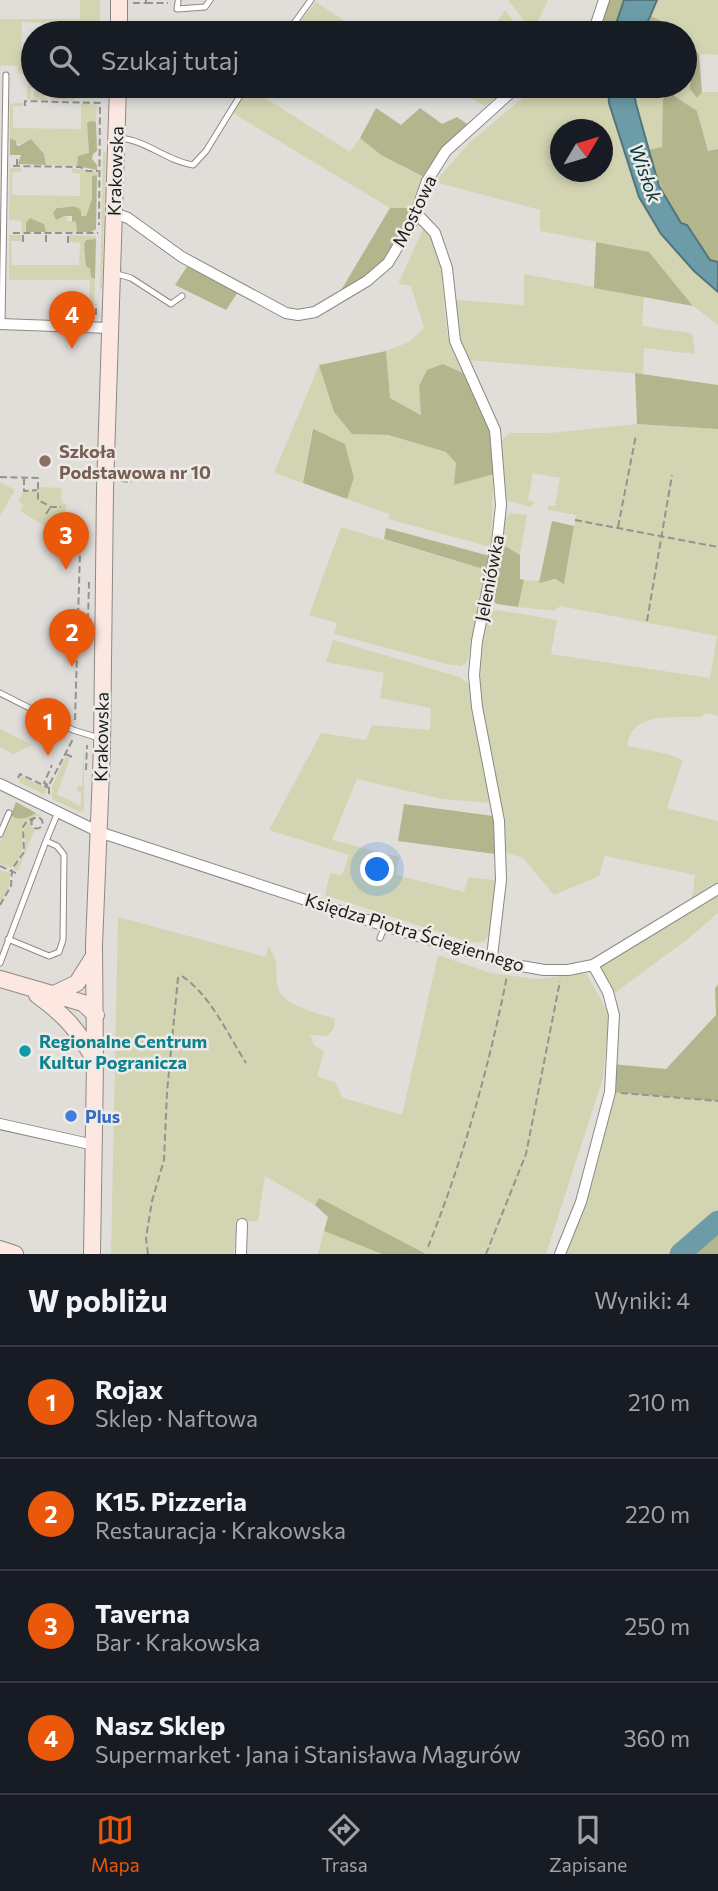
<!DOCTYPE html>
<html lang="pl">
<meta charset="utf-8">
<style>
body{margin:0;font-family:Commissioner,sans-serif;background:#20242c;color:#f1f3f6}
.compass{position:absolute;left:550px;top:119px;width:63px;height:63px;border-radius:50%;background:#171b24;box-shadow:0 4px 10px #0003;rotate:52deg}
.you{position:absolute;left:378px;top:870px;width:24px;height:24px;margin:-18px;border:5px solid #fff;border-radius:50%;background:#1a73e8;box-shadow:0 0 0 10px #1a73e833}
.badge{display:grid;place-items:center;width:46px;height:46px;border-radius:50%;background:#ea580c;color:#fff;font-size:23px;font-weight:700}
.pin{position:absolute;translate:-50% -58px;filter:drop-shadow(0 2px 4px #0008)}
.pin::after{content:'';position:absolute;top:37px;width:24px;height:21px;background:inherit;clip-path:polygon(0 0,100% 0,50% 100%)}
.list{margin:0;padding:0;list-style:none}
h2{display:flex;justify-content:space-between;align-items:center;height:91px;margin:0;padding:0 28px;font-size:30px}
h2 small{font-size:23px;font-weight:400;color:#9ea1a6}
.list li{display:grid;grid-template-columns:46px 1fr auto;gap:21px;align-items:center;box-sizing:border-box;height:112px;padding:0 28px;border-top:2px solid #363941}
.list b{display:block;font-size:26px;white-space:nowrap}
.list p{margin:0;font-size:23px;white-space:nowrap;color:#9ea1a6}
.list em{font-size:23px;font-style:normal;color:#9ea1a6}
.icon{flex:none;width:38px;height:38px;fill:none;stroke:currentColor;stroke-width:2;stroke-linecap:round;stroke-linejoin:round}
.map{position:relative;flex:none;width:718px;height:1254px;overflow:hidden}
.search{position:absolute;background:#171b24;box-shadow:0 4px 10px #0003;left:21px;right:21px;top:21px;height:77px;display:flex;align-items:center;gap:18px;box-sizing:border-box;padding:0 24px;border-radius:38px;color:#9ea1a6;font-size:26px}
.sheet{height:539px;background:#171b24}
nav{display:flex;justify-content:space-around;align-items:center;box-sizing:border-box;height:98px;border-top:2px solid #363941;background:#171b24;font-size:19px;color:#9ea1a6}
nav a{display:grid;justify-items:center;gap:4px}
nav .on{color:#ea580c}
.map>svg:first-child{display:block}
.green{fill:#d3d5b2;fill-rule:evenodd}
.forest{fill:#b3b58d}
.water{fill:#6b9ca7;stroke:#53757c;stroke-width:2}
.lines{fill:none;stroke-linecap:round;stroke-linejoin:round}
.river{stroke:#6b9ca7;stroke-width:21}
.lane-casing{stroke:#8c8985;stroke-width:7}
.street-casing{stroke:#8c8985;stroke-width:12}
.secondary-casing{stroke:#8c8985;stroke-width:18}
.path{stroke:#95938f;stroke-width:2;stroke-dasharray:7 3.5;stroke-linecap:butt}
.lane{stroke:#fff;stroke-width:5}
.street{stroke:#fff;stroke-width:10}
.secondary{stroke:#fce8e1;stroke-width:16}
.education-dot{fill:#8d6e63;stroke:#eeebe7;stroke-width:2.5}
.culture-dot{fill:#0f9aa8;stroke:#eeebe7;stroke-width:2.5}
.shop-dot{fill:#3f7fe0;stroke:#eeebe7;stroke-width:2.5}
.labels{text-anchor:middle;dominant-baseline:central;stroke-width:5;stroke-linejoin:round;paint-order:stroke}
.street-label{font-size:18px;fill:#1b1a18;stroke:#eeebe7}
.education-label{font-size:18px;font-weight:bold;fill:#785e54;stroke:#eeebe7;text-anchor:start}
.culture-label{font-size:18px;font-weight:bold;fill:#0d838f;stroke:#eeebe7;text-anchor:start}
.shop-label{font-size:18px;font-weight:bold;fill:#366cbe;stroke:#eeebe7;text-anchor:start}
.water-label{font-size:19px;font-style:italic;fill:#01333c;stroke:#eeebe7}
</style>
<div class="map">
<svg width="718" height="1254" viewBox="0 0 718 1254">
<rect width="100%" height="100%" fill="#e1deda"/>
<!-- green -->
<path class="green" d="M 80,0 L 100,0 L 100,33 L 95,33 L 95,26 L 22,22 L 21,68 L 33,75 L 33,86 L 54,86 L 77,98 L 73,100 L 51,100 L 54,98 L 56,92 L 53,89 L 45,89 L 43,95 L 47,100 L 32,100 L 35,89 L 30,88 L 31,100 L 27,100 L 28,76 L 18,72 L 18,66 L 1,65 L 0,69 L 0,19 L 80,19 Z
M 508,0 L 548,0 L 533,32 Z
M 657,0 L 718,0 L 718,55 L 699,54 L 685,46 L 685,33 L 676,33 L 673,27 L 651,16 Z
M 316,2 L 362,33 L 291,33 Z
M 505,10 L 523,33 L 509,33 L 497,22 Z
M 449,21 L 472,33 L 439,33 Z
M 685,68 L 691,73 L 690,89 L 697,98 L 702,92 L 718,92 L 718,149 L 708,151 L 697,111 L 662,129 L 662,147 L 648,150 C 644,132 630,104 636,86 L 685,86 Z
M 450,86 L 481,86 L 496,97 L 485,106 Z
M 537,86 L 608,86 L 609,103 L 639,197 L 662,234 L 694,271 L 718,292 L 718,325 L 693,306 L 649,252 L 540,231 L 540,210 L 435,182 L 470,142 ZM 560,130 L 602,130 L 602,172 L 560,172 Z
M 248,87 L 350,152 L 360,138 L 381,155 L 424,177 L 413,208 L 390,208 L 231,112 Z
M 14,103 L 23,103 L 23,106 L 13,106 L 13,128 L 81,129 L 81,103 L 97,105 L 96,122 L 91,121 L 87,123 L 89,154 L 78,156 L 77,166 L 46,165 L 44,154 L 32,140 L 16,145 L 14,139 L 10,138 L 10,105 Z
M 103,152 L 106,152 L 102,289 L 100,288 Z
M 10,168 L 21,168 L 21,172 L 12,172 L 12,195 L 80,196 L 80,174 L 72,173 L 72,168 L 97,172 L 97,175 L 92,177 L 92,199 L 86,216 L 81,217 L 70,206 L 64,209 L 60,217 L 67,216 L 67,221 L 76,221 L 77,232 L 46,232 L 44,224 L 31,218 L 25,228 L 26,232 L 22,232 L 21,221 L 9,220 Z
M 424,227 C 450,266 439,302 450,343 C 453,353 459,363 463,373 L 443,364 L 419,386 L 422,415 L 390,398 L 386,351 L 409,342 L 424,328 L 411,286 L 398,284 Z
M 9,235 L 22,235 L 22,241 L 11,241 L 12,265 L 79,265 L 80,243 L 69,242 L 69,235 L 96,236 L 96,239 L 86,240 L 84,244 L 91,277 L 95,279 L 94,315 L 89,318 L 90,280 L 9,280 Z
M 524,274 L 644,296 L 642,326 L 692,333 L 695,354 L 644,348 L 643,374 L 467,360 L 461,342 L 456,300 L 524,305 Z
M 319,365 L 334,412 L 352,434 L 387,435 L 446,452 L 456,463 L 454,485 L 494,474 L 491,544 L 487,546 L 388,519 L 389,514 L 347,499 L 354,478 L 345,444 L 312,430 L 303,483 L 274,473 Z
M 637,424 L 718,429 L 718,716 L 706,713 L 701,717 C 676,718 629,711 628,746 L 668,754 L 683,760 L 667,808 L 718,821 L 718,884 L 713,884 L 692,898 L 695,875 L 605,856 L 599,876 L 554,895 L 523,858 L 506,853 L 494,763 L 480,708 L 479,661 L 486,617 L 491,611 L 497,610 L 557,620 L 551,654 L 710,678 L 717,636 L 560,606 L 555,611 L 518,607 L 524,580 C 538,582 551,578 564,583 L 576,515 L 548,510 L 548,505 L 555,506 L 560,478 L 533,473 L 528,500 L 535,502 L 531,507 L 505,500 L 501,441 L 510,433 L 550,433 Z
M 0,482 L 15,490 L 0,516 Z
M 38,487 L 61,488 L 62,503 L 67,504 L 59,535 L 20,511 L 24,505 L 18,501 L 24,491 L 37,490 Z
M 510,513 L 527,515 L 520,555 L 502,544 L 505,519 Z
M 341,527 L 490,571 L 467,662 L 461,666 L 447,664 L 334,634 L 337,623 L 309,615 Z
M 333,640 L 460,677 L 469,684 L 492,803 L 442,799 L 357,779 L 332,840 L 399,857 L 396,875 L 464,892 L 468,877 L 495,880 L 490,933 L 485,941 L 472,943 L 325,895 L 330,873 L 342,875 L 349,855 L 269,830 L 321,733 L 366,740 L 372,725 L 430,730 L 431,708 L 380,698 L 384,673 L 326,662 Z
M 0,729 L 32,745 L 13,754 L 0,747 Z
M 84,745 L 84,811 L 80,812 L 52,799 L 52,786 L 66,756 L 70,758 L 57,794 L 81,806 L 81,793 L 77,791 L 78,786 L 82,786 Z
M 21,776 L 46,788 L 45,795 L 19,782 Z
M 36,813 C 40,816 44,818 43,824 L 42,819 L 37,816 L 30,818 L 23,825 C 22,844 26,854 11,868 L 0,863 L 0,843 L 11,815 C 19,822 28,818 36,813 Z
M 31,819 L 31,826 L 35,829 L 18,871 L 13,869 C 26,855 26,846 24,827 Z
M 0,870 L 10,873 L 9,887 L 0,903 Z
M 718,892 L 718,913 L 689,938 L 612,995 L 601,968 L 602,964 Z
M 118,917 L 266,957 L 268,946 C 280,965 275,962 277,982 C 278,1006 316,1012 335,1019 L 334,1028 L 327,1036 L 310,1035 L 314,1045 L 324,1052 L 317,1076 L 336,1083 L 342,1097 L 347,1099 L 402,1115 L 438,955 L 491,973 L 537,979 L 586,973 L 609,1014 L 603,1078 L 546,1254 L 426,1254 L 319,1198 L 315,1205 L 265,1176 L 258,1221 L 237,1222 L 234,1254 L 111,1254 Z
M 610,1092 L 718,1101 L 718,1226 L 683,1254 L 558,1254 Z
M 324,1231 L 382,1254 L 318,1254 Z"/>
<!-- forest -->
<path class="forest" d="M 609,0 L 624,0 L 613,33 L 598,33 Z
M 651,16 L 673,27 L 676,33 L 643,33 Z
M 685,46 L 699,54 L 702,92 L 697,98 L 690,89 L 691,73 L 685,68 Z
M 667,91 L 697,111 L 708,151 L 718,149 L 718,262 L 711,260 L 687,225 L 681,223 C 666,199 655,177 648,150 L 662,147 L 663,100 Z
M 376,108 L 401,125 L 420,108 L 442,124 L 457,117 L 467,124 L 424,177 L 381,155 L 360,138 Z
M 91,121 L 96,122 L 97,151 L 93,154 L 92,159 L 97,165 L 97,170 L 77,166 L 78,156 L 89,153 L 87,123 Z
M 10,138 L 16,141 L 16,145 L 19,146 L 31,139 L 44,154 L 46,165 L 18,164 L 21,155 L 10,155 Z
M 97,175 L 96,229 L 91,232 L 77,232 L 76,222 L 72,221 L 72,216 L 64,216 L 56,220 L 53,213 L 57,208 C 66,209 73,203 81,210 L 81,216 L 86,216 L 92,199 L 92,176 Z
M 390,208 L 413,208 L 385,261 L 363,279 L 340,292 Z
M 30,218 L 44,224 L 46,232 L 26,232 L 26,223 Z
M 96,239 L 95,279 L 91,277 L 90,269 L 86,266 L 84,244 L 86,240 Z
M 596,242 L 649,252 L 693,306 L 594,288 Z
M 188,265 L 238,292 L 226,310 L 175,285 Z
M 386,351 L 390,398 L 421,415 L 419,386 L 427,370 L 443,364 L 463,373 L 489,429 L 494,474 L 454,485 L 456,463 L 446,452 L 388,435 L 352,434 L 334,412 L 319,365 Z
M 635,373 L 718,385 L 718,429 L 637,424 Z
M 313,429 L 345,444 L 354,478 L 347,499 L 303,483 Z
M 552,521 L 574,526 L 564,584 L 555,579 L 539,583 Z
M 386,528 L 490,556 L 490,571 L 384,539 Z
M 502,544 L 520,555 L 520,579 L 524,580 L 518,607 L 497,604 L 490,599 Z
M 16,802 L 36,813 C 28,818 19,822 11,815 Z
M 404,804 L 493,816 L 495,854 L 398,841 Z
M 718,985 L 718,1101 L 610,1092 L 612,1064 L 666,1069 L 716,1015 L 715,988 Z
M 319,1198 L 327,1202 L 426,1254 L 382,1254 L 324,1231 L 328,1217 L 315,1205 Z
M 718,1226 L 718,1254 L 683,1254 Z"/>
<!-- water -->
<path class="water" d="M 624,0 L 657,0 L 643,33 L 613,33 Z
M 608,86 L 636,86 L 634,92 L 636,104 L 659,186 L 681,223 L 687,225 L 710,260 L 718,262 L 718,292 L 694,271 L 661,234 L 639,197 L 609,103 Z"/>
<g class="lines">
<!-- river -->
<path class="river" d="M 680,1254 L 718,1221"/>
<!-- lane casing -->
<g class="lane-casing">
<path id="lane" d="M 178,2 L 177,9 L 205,7 L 210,0
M 287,33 L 311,0
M 119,138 C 147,140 166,161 193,165 L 206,151 L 246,86
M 114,273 L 131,278 L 171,304 L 182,296
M 2,324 L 6,75
M 0,693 L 73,730 L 99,738
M 0,834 L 9,813
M 46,841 L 58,812
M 380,938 L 385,926
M 0,963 L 46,841 L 57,846 L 64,855 L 63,940 L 59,952 L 49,956 L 8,939"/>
</g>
<!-- street casing -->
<g class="street-casing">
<path id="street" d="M 589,33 L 596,24 L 604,0
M 114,213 L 128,218 L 182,257 L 286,313 L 298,315 L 315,312 L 367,281 L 388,263 L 413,221 L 427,181 L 446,151 L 518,86
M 417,214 L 435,233 L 447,268 L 455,341 L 495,430 L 501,505 L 497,543 L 477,641 L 474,675 L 477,707 L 499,821 L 501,880 L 492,957
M 0,324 L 109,328
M 0,784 L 99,832 L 385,926 L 510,964 L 544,970 L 568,970 L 593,965 L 718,889
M 0,1124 L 94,1145
M 241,1254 L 242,1224
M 560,1254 L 581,1202 L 610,1092 L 614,1015 L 608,992 L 593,965"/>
</g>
<!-- secondary casing -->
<g class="secondary-casing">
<path id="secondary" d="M 119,33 L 119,0
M 0,979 L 83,1003 L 96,1015
M 37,995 C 65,1015 79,1031 95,1061
M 52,995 L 77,983 L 94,956
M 0,1249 L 15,1254
M 92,1254 L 95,1063 L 94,945 L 102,748 L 105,490 L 118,86"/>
</g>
<!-- path -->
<path class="path" d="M 133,3 L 146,3 L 146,0
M 146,3 L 168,3
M 25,106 L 25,101 L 100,103 L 99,225
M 17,165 L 17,159
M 13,166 L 80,167 L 87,171 L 98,171
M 13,233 L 98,233
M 23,242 L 23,233
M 46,242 L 46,233
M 68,243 L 68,233
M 96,315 L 96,304
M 0,477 L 38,478 L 38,500 L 51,507 L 61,507
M 24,478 L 24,491 L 37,490
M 121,481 L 132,482
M 46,514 L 50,508
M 575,520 L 718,547
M 618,527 L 636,435
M 88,620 L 89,582
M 647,621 L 672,475
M 75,720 L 80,552
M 66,754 L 72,757
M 86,770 L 87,745
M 18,778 L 20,774 L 49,788
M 48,785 L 44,783 L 52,765
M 49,794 L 49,785 L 73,739
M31.5 823a5.5 5.5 0 1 1 11 0a5.5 5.5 0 1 1-11 0Z
M 0,866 L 18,874
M 0,905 L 11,886 L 12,869 L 24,852 L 23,827 L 27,821 L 34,818
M 50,1045 L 64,1039
M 621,1093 L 718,1101
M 428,1247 C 463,1160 489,1067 507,976
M 148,1254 L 146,1238 L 152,1201 L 164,1160 L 167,1092 L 178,978 L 182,976 C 211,996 227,1033 246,1063
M 486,1254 L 526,1154 L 560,981"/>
<!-- lane -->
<use href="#lane" class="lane"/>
<!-- street -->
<use href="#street" class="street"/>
<!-- secondary -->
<use href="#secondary" class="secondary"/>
</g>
<!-- markers -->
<circle class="education-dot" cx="45" cy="461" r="7"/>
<circle class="culture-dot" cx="25" cy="1051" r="7"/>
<circle class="shop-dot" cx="71" cy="1116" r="7"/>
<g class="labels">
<!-- street labels -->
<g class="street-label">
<text transform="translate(115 171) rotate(-88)">Krakowska</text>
<text transform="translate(414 211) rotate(-64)">Mostowa</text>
<text transform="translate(489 578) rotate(-79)">Jeleniówka</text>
<text transform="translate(101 737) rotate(-89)">Krakowska</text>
<text transform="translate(415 932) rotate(17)">Księdza Piotra Ściegiennego</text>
</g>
<!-- education labels -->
<g class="education-label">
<text x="59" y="451">Szkoła<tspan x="59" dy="21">Podstawowa nr 10</tspan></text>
</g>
<!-- culture labels -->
<g class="culture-label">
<text x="39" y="1041">Regionalne Centrum<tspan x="39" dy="21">Kultur Pogranicza</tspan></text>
</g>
<!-- shop labels -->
<g class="shop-label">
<text x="85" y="1116">Plus</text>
</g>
<!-- water labels -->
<g class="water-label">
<text transform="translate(646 173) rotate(70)">Wisłok</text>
</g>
</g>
</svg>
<svg class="compass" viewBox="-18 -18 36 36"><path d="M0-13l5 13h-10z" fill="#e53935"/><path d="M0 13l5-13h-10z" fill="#9ea1a6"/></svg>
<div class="you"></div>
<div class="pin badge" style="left:48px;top:756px">1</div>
<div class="pin badge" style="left:72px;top:667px">2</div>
<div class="pin badge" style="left:66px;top:570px">3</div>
<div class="pin badge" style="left:72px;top:349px">4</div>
<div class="search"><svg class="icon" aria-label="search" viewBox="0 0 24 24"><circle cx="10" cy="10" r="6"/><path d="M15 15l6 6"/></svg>Szukaj tutaj</div>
</div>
<section class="sheet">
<h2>W pobliżu<small>Wyniki: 4</small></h2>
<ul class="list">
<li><span class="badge">1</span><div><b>Rojax</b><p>Sklep · Naftowa</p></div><em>210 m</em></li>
<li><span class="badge">2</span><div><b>K15. Pizzeria</b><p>Restauracja · Krakowska</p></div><em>220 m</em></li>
<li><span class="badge">3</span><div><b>Taverna</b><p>Bar · Krakowska</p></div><em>250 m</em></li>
<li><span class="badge">4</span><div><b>Nasz Sklep</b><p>Supermarket · Jana i Stanisława Magurów</p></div><em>360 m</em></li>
</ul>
</section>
<nav>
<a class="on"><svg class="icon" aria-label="map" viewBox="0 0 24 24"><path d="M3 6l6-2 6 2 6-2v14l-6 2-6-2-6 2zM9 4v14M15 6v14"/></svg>Mapa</a>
<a><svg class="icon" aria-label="directions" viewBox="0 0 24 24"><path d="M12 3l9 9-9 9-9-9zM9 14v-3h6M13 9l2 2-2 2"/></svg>Trasa</a>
<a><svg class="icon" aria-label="saved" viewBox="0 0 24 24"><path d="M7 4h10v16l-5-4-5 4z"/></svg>Zapisane</a>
</nav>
